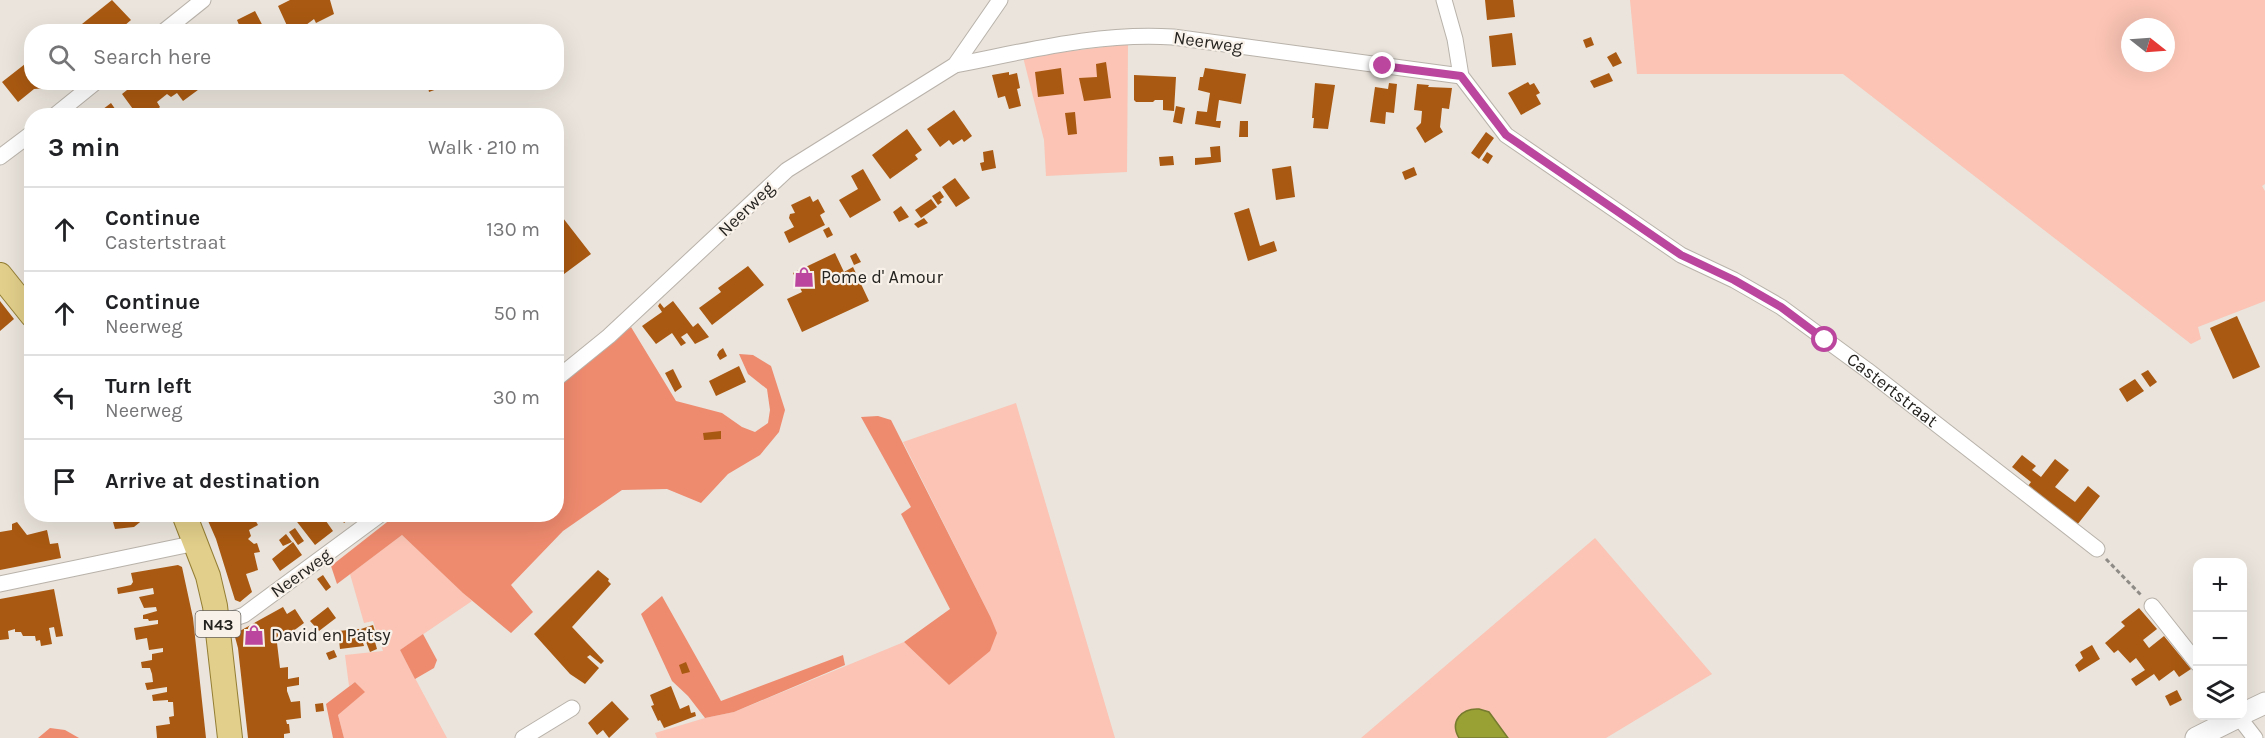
<!DOCTYPE html>
<meta charset="utf-8">
<style>
body{margin:0;font-family:Karla,sans-serif;background:#f2f2f2;color:#202124}
.controls{position:absolute;right:18px;bottom:18px;display:grid;overflow:hidden;border-radius:12px;box-shadow:0 6px 24px #0002}
.controls button{width:54px;height:54px;display:grid;place-items:center;padding:0;border:0;border-bottom:2px solid #e0e0e0;background:#fff;color:#202124;font:30px sans-serif}
.compass{position:absolute;left:2121px;top:18px;width:54px;height:54px;border-radius:50%;background:#fff;box-shadow:0 6px 24px #0002;rotate:107deg}
.stop{position:absolute;width:18px;height:18px;margin:-14px;border:4px solid #ba469e;border-radius:50%;background:#fff}
.stop.end{background:#ba469e;border-color:#fff;box-shadow:0 2px 6px #0008}
.list{margin:0;padding:0;list-style:none}
h2{display:flex;justify-content:space-between;align-items:center;height:78px;margin:0;padding:0 24px;font-size:26px}
h2 small{font-size:20px;font-weight:400;color:#757577}
.list li{display:grid;grid-template-columns:39px 1fr auto;gap:18px;align-items:center;box-sizing:border-box;height:84px;padding:0 24px;border-top:2px solid #e0e0e0}
.list b{display:block;font-size:22px;white-space:nowrap}
.list p{margin:0;font-size:20px;white-space:nowrap;color:#757577}
.list em{font-size:20px;font-style:normal;color:#757577}
.icon{flex:none;width:33px;height:33px;fill:none;stroke:currentColor;stroke-width:2;stroke-linecap:round;stroke-linejoin:round}
.map{position:relative;flex:none;width:2265px;height:738px;overflow:hidden}
.search{position:absolute;background:#fff;box-shadow:0 6px 24px #0002;left:24px;top:24px;width:540px;height:66px;display:flex;align-items:center;gap:15px;box-sizing:border-box;padding:0 21px;border-radius:24px;color:#757577;font-size:22px}
.panel{position:absolute;background:#fff;box-shadow:0 6px 24px #0002;left:24px;top:108px;width:540px;height:414px;border-radius:24px}
.map>svg:first-child{display:block}
.green{fill:#fbc4b4;fill-rule:evenodd}
.forest{fill:#ee8a6e}
.water{fill:#99a034;stroke:#767b2e;stroke-width:1.5}
.building{fill:#a95911}
.lines{fill:none;stroke-linecap:round;stroke-linejoin:round}
.minor-casing{stroke:#b8b2aa;stroke-width:17}
.secondary-casing{stroke:#b8b2aa;stroke-width:23}
.primary-casing{stroke:#947e33;stroke-width:26}
.path{stroke:#8e8a85;stroke-width:3;stroke-dasharray:4.5 3;stroke-linecap:butt}
.minor{stroke:#fff;stroke-width:15}
.secondary{stroke:#fff;stroke-width:21}
.primary{stroke:#e2cf8b;stroke-width:24}
.route{stroke:#ba469e;stroke-width:8}
.labels{text-anchor:middle;dominant-baseline:central;stroke-width:4.5;stroke-linejoin:round;paint-order:stroke}
.shield{fill:#f8f1e9;stroke:#65625d;stroke-width:1.5}
.shield-label{font-size:16px;font-weight:bold;fill:#262421}
.street-label{font-size:18px;fill:#262421;stroke:#f8f1e9}
.poi-label{font-size:18px;fill:#262421;stroke:#f8f1e9;text-anchor:start}
</style>
<div class="map">
<svg width="2265" height="738" viewBox="0 0 2265 738">
<rect width="100%" height="100%" fill="#eae4dc"/>
<!-- green -->
<path class="green" d="M 1630,0 L 2265,0 L 2265,184 L 2262,186 L 2265,191 L 2265,301 L 2198,327 L 2201,339 L 2191,344 L 1843,74 L 1637,74 ZM 2130,27 L 2166,27 L 2166,63 L 2130,63 Z
M 1128,44 L 1127,172 L 1046,176 L 1044,140 L 1023,57 Z
M 1016,403 L 1115,738 L 657,738 L 655,733 L 705,718 L 734,712 L 904,642 L 949,685 L 990,616 L 903,442 Z
M 402,535 L 472,601 L 400,650 L 447,738 L 344,738 L 338,715 L 364,692 L 355,682 L 349,686 L 345,655 L 383,651 L 373,621 L 364,623 L 350,574 Z
M 1595,538 L 1712,674 L 1606,738 L 1361,738 Z"/>
<!-- forest -->
<path class="forest" d="M 631,327 L 676,401 L 722,413 L 742,427 L 755,432 L 768,423 L 770,410 L 767,389 L 748,374 L 739,354 L 753,355 L 771,366 L 785,410 L 779,432 L 760,455 L 728,474 L 701,503 L 667,489 L 622,490 L 563,531 L 511,585 L 533,612 L 511,633 L 463,593 L 402,535 L 337,584 L 331,566 L 396,515 L 556,514 L 557,386 Z
M 878,416 L 891,420 L 990,616 L 997,633 L 990,651 L 949,685 L 904,642 L 950,609 L 901,514 L 911,507 L 861,417 Z
M 662,596 L 721,701 L 843,655 L 845,665 L 734,712 L 705,718 L 688,696 L 672,681 L 641,614 Z
M 423,634 L 437,660 L 434,668 L 415,679 L 400,650 Z
M 355,682 L 365,692 L 338,715 L 344,738 L 333,738 L 326,704 Z
M 50,728 L 65,730 L 79,738 L 38,738 Z"/>
<!-- water -->
<path class="water" d="M 1479,709 L 1489,712 L 1508,738 L 1459,738 C 1449,721 1462,708 1479,709 Z"/>
<!-- building -->
<path class="building" d="M 112,0 L 131,20 L 117,32 L 72,32 Z
M 290,0 L 330,0 L 334,14 L 316,23 L 314,19 L 298,31 L 296,27 L 289,30 L 278,6 Z
M 1485,0 L 1513,0 L 1515,17 L 1487,20 Z
M 255,11 L 266,32 L 242,32 L 237,20 Z
M 1512,33 L 1516,65 L 1492,67 L 1489,36 Z
M 1591,37 L 1594,45 L 1586,48 L 1583,40 Z
M 1616,52 L 1622,63 L 1613,67 L 1607,57 Z
M 1106,62 L 1111,98 L 1084,101 L 1079,78 L 1097,77 L 1096,64 Z
M 25,64 L 32,68 L 32,82 L 49,82 L 49,88 L 34,89 L 18,102 L 2,82 Z
M 1061,68 L 1064,94 L 1038,97 L 1035,72 Z
M 1205,68 L 1246,74 L 1241,104 L 1219,100 L 1216,121 L 1221,121 L 1220,128 L 1195,124 L 1197,111 L 1207,112 L 1210,93 L 1198,90 L 1200,77 L 1203,77 Z
M 1009,72 L 1009,75 L 1017,73 L 1020,88 L 1017,89 L 1021,106 L 1009,109 L 1005,96 L 998,98 L 992,75 Z
M 1609,73 L 1613,81 L 1594,88 L 1590,81 Z
M 1134,75 L 1176,77 L 1174,111 L 1163,110 L 1163,100 L 1155,100 L 1153,102 L 1136,102 L 1134,100 Z
M 137,82 L 198,82 L 202,87 L 183,101 L 177,93 L 171,97 L 167,94 L 157,102 L 160,107 L 151,116 L 138,116 L 122,94 Z
M 427,82 L 453,82 L 453,83 L 429,92 Z
M 1528,82 L 1530,85 L 1534,83 L 1540,93 L 1536,95 L 1541,104 L 1521,115 L 1508,93 Z
M 1315,83 L 1335,85 L 1328,129 L 1313,128 L 1314,118 L 1312,118 Z
M 1389,83 L 1397,84 L 1394,113 L 1386,112 L 1385,124 L 1370,122 L 1375,87 L 1388,89 Z
M 1417,84 L 1429,85 L 1428,87 L 1452,88 L 1449,109 L 1442,108 L 1440,127 L 1443,132 L 1425,143 L 1416,128 L 1421,123 L 1422,111 L 1414,110 Z
M 111,103 L 120,116 L 94,116 Z
M 1176,106 L 1185,108 L 1182,124 L 1173,122 Z
M 954,110 L 972,136 L 964,142 L 962,139 L 953,145 L 949,140 L 940,147 L 927,129 Z
M 1075,112 L 1077,134 L 1068,135 L 1065,113 Z
M 1240,121 L 1248,121 L 1248,137 L 1239,137 Z
M 907,129 L 922,150 L 915,155 L 918,159 L 890,179 L 872,155 Z
M 1486,132 L 1494,138 L 1479,159 L 1471,153 Z
M 1220,146 L 1221,162 L 1195,165 L 1195,158 L 1211,157 L 1210,147 Z
M 993,150 L 996,168 L 982,171 L 980,163 L 984,162 L 983,152 Z
M 1487,152 L 1493,156 L 1488,164 L 1482,160 Z
M 1173,156 L 1174,165 L 1160,166 L 1159,157 Z
M 1291,166 L 1295,197 L 1276,200 L 1272,169 Z
M 1414,167 L 1417,175 L 1405,180 L 1402,172 Z
M 863,169 L 881,200 L 850,218 L 839,200 L 858,189 L 851,176 Z
M 955,178 L 970,198 L 956,207 L 942,187 Z
M 940,191 L 944,197 L 940,200 L 942,202 L 938,205 L 932,196 Z
M 810,196 L 813,202 L 818,199 L 825,212 L 820,215 L 825,225 L 789,243 L 784,232 L 794,227 L 789,218 L 790,214 L 795,213 L 791,205 Z
M 931,199 L 937,207 L 921,218 L 915,210 Z
M 901,206 L 909,217 L 899,222 L 893,212 Z
M 1249,208 L 1260,246 L 1274,241 L 1277,251 L 1248,261 L 1234,213 Z
M 556,209 L 591,254 L 556,280 Z
M 924,218 L 928,223 L 918,228 L 914,224 Z
M 829,227 L 833,235 L 827,238 L 823,230 Z
M 835,253 L 844,272 L 853,267 L 869,301 L 802,332 L 787,299 L 802,292 L 793,273 Z
M 856,253 L 861,262 L 854,265 L 850,256 Z
M 748,266 L 764,285 L 712,325 L 699,308 L 721,292 L 718,288 Z
M 0,301 L 14,319 L 0,331 Z
M 673,301 L 693,327 L 698,323 L 709,337 L 695,344 L 687,333 L 681,337 L 686,343 L 681,346 L 672,333 L 656,344 L 642,326 L 662,312 L 658,306 L 660,303 L 664,308 Z
M 2237,316 L 2260,367 L 2233,379 L 2210,328 Z
M 556,348 L 564,358 L 556,363 Z
M 723,348 L 727,356 L 720,360 L 717,355 L 719,351 Z
M 739,366 L 746,382 L 716,396 L 709,381 Z
M 673,369 L 682,387 L 675,392 L 665,373 Z
M 2148,370 L 2157,382 L 2150,387 L 2141,374 Z
M 2135,379 L 2144,391 L 2127,402 L 2119,389 Z
M 721,431 L 721,439 L 704,440 L 703,433 Z
M 2022,455 L 2036,466 L 2032,470 L 2041,477 L 2055,459 L 2069,470 L 2055,487 L 2075,502 L 2088,486 L 2100,496 L 2077,525 L 2028,486 L 2031,482 L 2012,467 Z
M 111,514 L 150,514 L 134,527 L 115,529 L 113,522 L 109,522 Z
M 205,514 L 259,514 L 254,518 L 258,525 L 249,530 L 251,536 L 248,539 L 254,544 L 257,543 L 260,552 L 254,553 L 258,570 L 246,574 L 252,592 L 240,602 L 235,600 L 216,539 Z
M 298,514 L 321,514 L 333,531 L 315,545 L 294,518 Z
M 338,514 L 352,514 L 353,516 L 344,523 Z
M 17,522 L 27,535 L 47,530 L 50,544 L 58,543 L 61,558 L 0,570 L 0,532 L 12,530 L 12,524 Z
M 295,528 L 304,541 L 298,545 L 289,532 Z
M 286,534 L 292,542 L 283,546 L 279,540 Z
M 293,542 L 302,555 L 280,571 L 272,559 Z
M 178,565 L 182,567 L 193,618 L 206,738 L 157,738 L 156,726 L 170,724 L 169,717 L 174,716 L 173,702 L 168,702 L 168,700 L 153,701 L 152,695 L 167,692 L 167,687 L 147,690 L 145,683 L 153,682 L 152,674 L 150,668 L 142,668 L 141,662 L 152,660 L 152,654 L 163,652 L 163,648 L 149,650 L 147,638 L 136,640 L 134,628 L 158,624 L 158,620 L 149,621 L 148,619 L 143,619 L 143,615 L 157,611 L 156,607 L 144,608 L 139,597 L 154,594 L 153,588 L 118,594 L 117,588 L 131,585 L 133,582 L 131,573 Z
M 598,570 L 609,579 L 608,581 L 611,584 L 572,627 L 604,661 L 601,664 L 590,655 L 587,657 L 599,668 L 585,684 L 570,674 L 534,634 Z
M 323,575 L 331,587 L 326,591 L 317,579 Z
M 54,589 L 63,636 L 56,637 L 54,627 L 49,628 L 52,644 L 41,646 L 40,640 L 36,641 L 35,636 L 23,636 L 21,632 L 15,632 L 15,629 L 8,631 L 9,639 L 0,640 L 0,599 Z
M 283,607 L 287,614 L 295,609 L 304,623 L 277,643 L 280,668 L 288,667 L 288,679 L 299,677 L 299,685 L 287,687 L 287,691 L 291,702 L 300,701 L 301,718 L 286,720 L 287,724 L 289,724 L 290,733 L 284,734 L 284,738 L 248,738 L 238,648 L 235,637 L 238,632 Z
M 328,607 L 336,618 L 319,631 L 310,621 Z
M 2139,608 L 2157,629 L 2143,640 L 2149,648 L 2164,636 L 2191,669 L 2179,677 L 2174,670 L 2159,681 L 2154,674 L 2136,686 L 2131,679 L 2145,670 L 2136,658 L 2130,663 L 2118,650 L 2114,653 L 2105,643 L 2125,626 L 2121,622 Z
M 373,625 L 378,641 L 375,642 L 377,649 L 370,652 L 361,629 Z
M 359,629 L 364,646 L 340,649 L 338,631 Z
M 2092,645 L 2100,659 L 2079,672 L 2075,665 L 2083,658 L 2080,652 Z
M 334,650 L 337,657 L 329,660 L 326,653 Z
M 686,662 L 690,672 L 682,674 L 679,665 Z
M 671,686 L 680,709 L 689,705 L 691,713 L 695,712 L 696,716 L 664,728 L 660,720 L 658,721 L 651,706 L 654,705 L 650,695 Z
M 2177,690 L 2182,700 L 2170,706 L 2165,696 Z
M 612,701 L 629,719 L 609,738 L 603,730 L 597,735 L 588,723 Z
M 323,703 L 324,711 L 316,712 L 315,704 Z"/>
<g class="lines">
<!-- minor casing -->
<g class="minor-casing">
<g id="minor">
<path id="s1" d="M 1444,0 L 1455,39 L 1461,76 L 1506,135 L 1681,255 L 1734,280 L 1781,307 L 1867,370 L 2097,549"/>
<path d="M 163,32 L 203,0"/>
<path d="M 955,65 C 1027,51 1099,32 1173,37 L 1461,76"/>
<path d="M 54,116 L 96,82"/>
<path d="M 0,157 L 32,133"/>
<path d="M 556,379 L 609,336 L 787,170 L 955,65 L 1000,0"/>
<path d="M 0,584 L 196,543"/>
<path d="M 2152,606 L 2198,664"/>
<path d="M 218,624 L 244,615 L 381,514"/>
<path d="M 2238,716 L 2255,738"/>
<path d="M 523,738 L 572,708"/>
</g>
</g>
<!-- secondary casing -->
<g class="secondary-casing">
<path id="secondary" d="M 2242,714 L 2265,703
M 2196,738 L 2240,716"/>
</g>
<!-- primary casing -->
<g class="primary-casing">
<path id="primary" d="M 0,275 L 32,315
M 184,514 L 208,576 L 215,606 L 230,738"/>
</g>
<!-- path -->
<path class="path" d="M 2106,559 L 2141,595"/>
<!-- minor -->
<use href="#minor" class="minor"/>
<!-- secondary -->
<use href="#secondary" class="secondary"/>
<!-- primary -->
<use href="#primary" class="primary"/>
</g>
<g class="lines">
<!-- route -->
<path class="route" d="M 1383,66 L 1461,76 L 1506,135 L 1681,255 L 1734,280 L 1781,307 L 1825,340"/>
</g>
<!-- icons -->
<defs>
<g id="shop-bare" transform="scale(1.62)"><path d="M-5-2.5h2.3a2.7 3.5 0 0 1 5.4 0H5L5.5 6h-11ZM-1.5-2.5h3a1.5 2.3 0 0 0-3 0Z" fill="#ba469e" stroke="#f8f1e9" stroke-width="2.5" paint-order="stroke"/></g>
</defs>
<g fill-rule="evenodd">
<use href="#shop-bare" x="804" y="277"/>
<use href="#shop-bare" x="254" y="635"/>
</g>
<g class="labels">
<!-- shield labels -->
<rect class="shield" x="195.5" y="611" width="45" height="26" rx="4.5"/>
<g class="shield-label">
<text x="218" y="624">N43</text>
</g>
<!-- street labels -->
<g class="street-label">
<text transform="translate(1208 42) rotate(8)">Neerweg</text>
<text transform="translate(746 209) rotate(-44)">Neerweg</text>
<text stroke="none"><textPath href="#s1" startOffset="616">Castertstraat</textPath></text>
<text transform="translate(301 573) rotate(-36)">Neerweg</text>
</g>
<!-- poi labels -->
<g class="poi-label">
<text x="821" y="277">Pome d' Amour</text>
<text x="271" y="635">David en Patsy</text>
</g>
</g>
</svg>
<div class="controls">
<button>+</button>
<button>−</button>
<button><svg class="icon" aria-label="layers" viewBox="0 0 24 24"><path d="M12 4l9 5-9 5-9-5zM3 14l9 5 9-5"/></svg></button>
</div>
<svg class="compass" viewBox="-18 -18 36 36"><path d="M0-13l5 13h-10z" fill="#e53935"/><path d="M0 13l5-13h-10z" fill="#757577"/></svg>
<div class="stop" style="left:1825px;top:340px"></div>
<div class="stop end" style="left:1383px;top:66px"></div>
<div class="search"><svg class="icon" aria-label="search" viewBox="0 0 24 24"><circle cx="10" cy="10" r="6"/><path d="M15 15l6 6"/></svg>Search here</div>
<section class="panel">
<h2>3 min<small>Walk · 210 m</small></h2>
<ul class="list">
<li><svg class="icon" aria-label="ahead" viewBox="0 0 24 24"><path d="M12 20V5M6 11l6-6 6 6"/></svg><div><b>Continue</b><p>Castertstraat</p></div><em>130 m</em></li>
<li><svg class="icon" aria-label="ahead" viewBox="0 0 24 24"><path d="M12 20V5M6 11l6-6 6 6"/></svg><div><b>Continue</b><p>Neerweg</p></div><em>50 m</em></li>
<li><svg class="icon" aria-label="left" viewBox="0 0 24 24"><path d="M17 20v-9H6M10 6l-5 5 5 5"/></svg><div><b>Turn left</b><p>Neerweg</p></div><em>30 m</em></li>
<li><svg class="icon" aria-label="arrive" viewBox="0 0 24 24"><path d="M6 21V4h12l-3 4 3 4H6"/></svg><div><b>Arrive at destination</b></div></li>
</ul>
</section>
</div>
